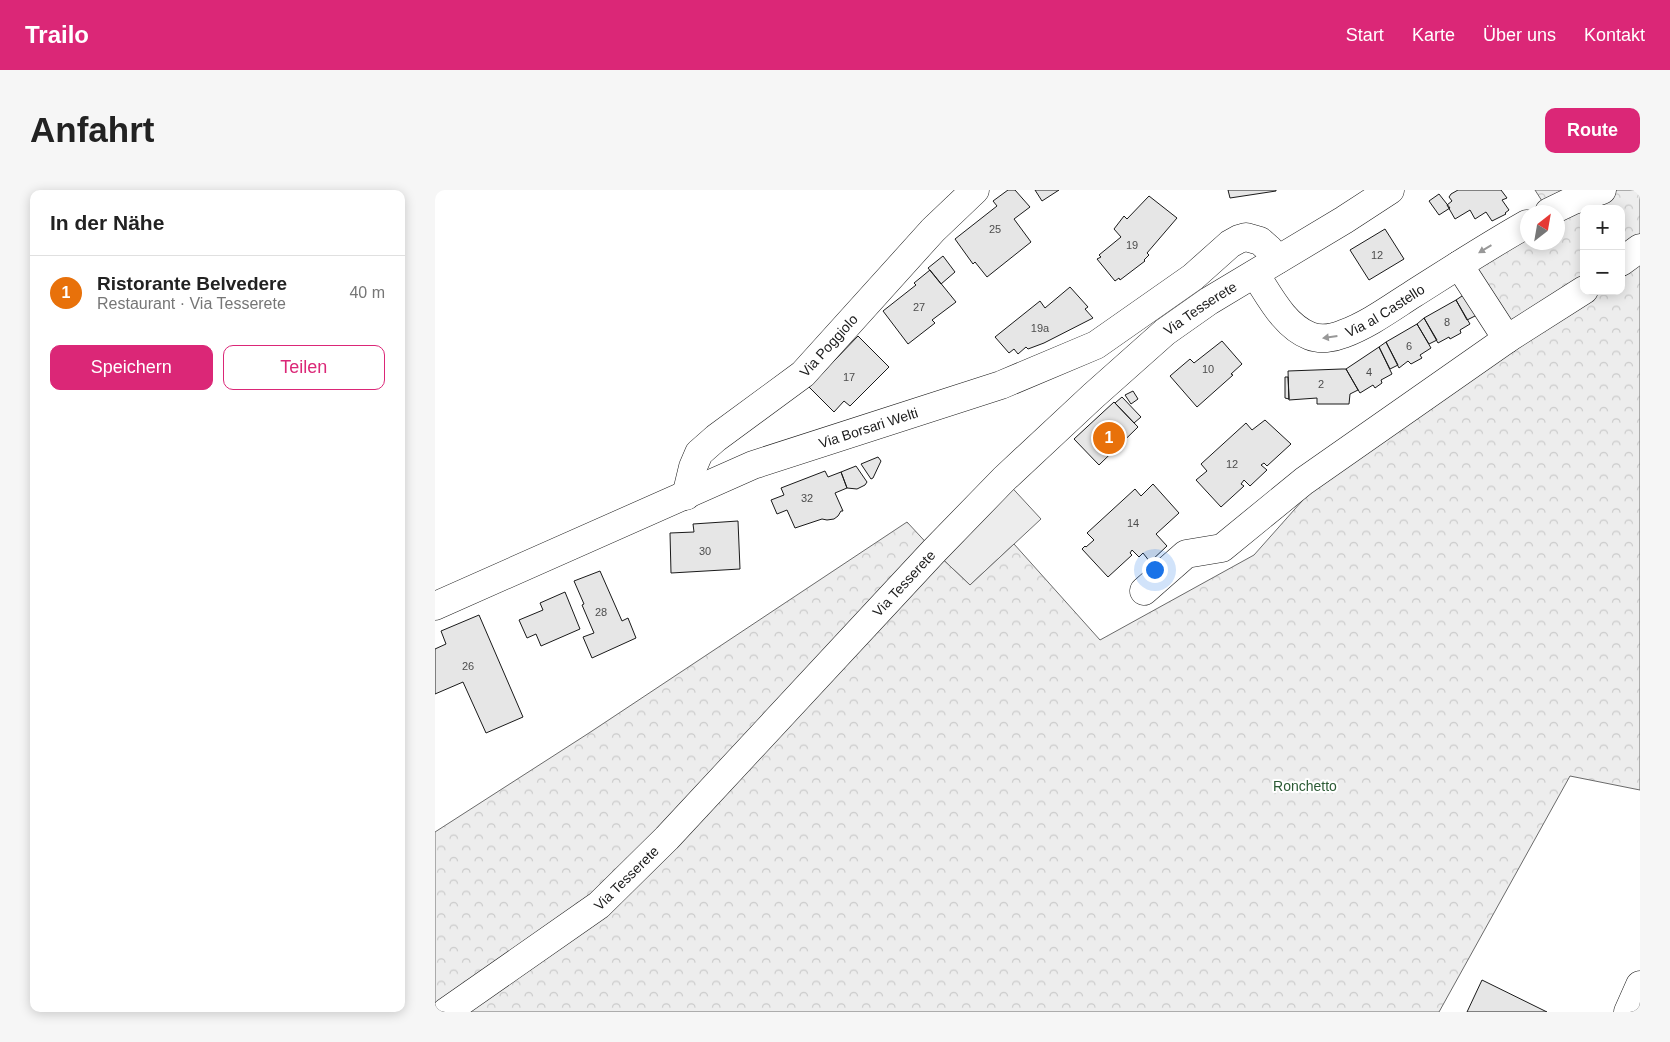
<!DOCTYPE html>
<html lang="de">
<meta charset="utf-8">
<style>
body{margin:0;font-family:Arial,sans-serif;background:#f6f6f6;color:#222}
.controls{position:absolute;right:15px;top:15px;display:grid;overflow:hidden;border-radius:10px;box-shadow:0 2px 12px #0003}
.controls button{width:45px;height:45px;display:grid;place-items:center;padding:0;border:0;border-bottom:1px solid #e0e0e0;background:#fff;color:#222;font:25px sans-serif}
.compass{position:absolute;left:1085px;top:15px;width:45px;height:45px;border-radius:50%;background:#fff;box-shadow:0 2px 12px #0003;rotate:31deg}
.you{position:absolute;left:719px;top:379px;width:18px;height:18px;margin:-12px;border:4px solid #fff;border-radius:50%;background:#1a73e8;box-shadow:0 0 0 8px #1a73e833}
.badge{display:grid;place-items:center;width:32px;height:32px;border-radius:50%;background:#db2777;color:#fff;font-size:16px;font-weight:700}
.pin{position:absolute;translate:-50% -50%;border:2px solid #fff;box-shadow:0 1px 5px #0006}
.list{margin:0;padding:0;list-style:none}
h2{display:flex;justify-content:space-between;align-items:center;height:65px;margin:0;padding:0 20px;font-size:21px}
h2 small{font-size:16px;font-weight:400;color:#767676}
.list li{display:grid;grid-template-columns:32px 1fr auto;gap:15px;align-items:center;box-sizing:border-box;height:75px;padding:0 20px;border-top:1px solid #e0e0e0}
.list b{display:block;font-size:19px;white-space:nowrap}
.list p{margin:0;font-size:16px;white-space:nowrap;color:#767676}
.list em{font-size:16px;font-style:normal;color:#767676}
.actions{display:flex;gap:10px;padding:15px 20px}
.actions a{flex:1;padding:11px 0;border:1px solid #db2777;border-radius:10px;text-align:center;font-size:18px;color:#db2777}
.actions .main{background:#db2777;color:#fff}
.map{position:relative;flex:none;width:1205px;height:822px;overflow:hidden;border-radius:10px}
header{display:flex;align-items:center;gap:30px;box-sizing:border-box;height:70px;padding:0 25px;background:#db2777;color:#fff}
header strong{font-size:24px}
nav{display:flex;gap:28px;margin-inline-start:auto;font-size:18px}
.intro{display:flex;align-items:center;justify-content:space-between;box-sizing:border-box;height:120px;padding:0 30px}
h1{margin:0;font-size:35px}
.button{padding:12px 22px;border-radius:10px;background:#db2777;color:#fff;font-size:18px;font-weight:700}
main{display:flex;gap:30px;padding:0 30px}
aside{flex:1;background:#fff;border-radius:10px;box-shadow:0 2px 12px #0003}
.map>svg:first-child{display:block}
.built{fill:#ededed;stroke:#6a6a6a}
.forest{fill:url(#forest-crowns);stroke:#6a6a6a;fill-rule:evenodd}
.building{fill:#e6e6e6;stroke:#1a1a1a}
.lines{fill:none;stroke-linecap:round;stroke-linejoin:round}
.minor-casing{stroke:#1a1a1a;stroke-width:29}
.major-casing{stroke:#1a1a1a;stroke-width:29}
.minor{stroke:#fff;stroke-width:28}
.major{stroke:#fff;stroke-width:28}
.oneway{fill:#989898}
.labels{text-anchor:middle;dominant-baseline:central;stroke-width:4;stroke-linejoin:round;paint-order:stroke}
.number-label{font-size:11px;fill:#4d4d4d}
.street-label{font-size:14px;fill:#1a1a1a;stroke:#fff}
.park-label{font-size:14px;fill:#2b5a34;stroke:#fff}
</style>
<header>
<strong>Trailo</strong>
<nav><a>Start</a><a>Karte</a><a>Über uns</a><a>Kontakt</a></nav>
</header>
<div class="intro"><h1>Anfahrt</h1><a class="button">Route</a></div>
<main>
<aside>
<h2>In der Nähe<small></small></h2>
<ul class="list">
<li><span class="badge" style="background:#e8710a">1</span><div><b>Ristorante Belvedere</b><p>Restaurant · Via Tesserete</p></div><em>40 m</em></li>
</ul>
<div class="actions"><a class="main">Speichern</a><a>Teilen</a></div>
</aside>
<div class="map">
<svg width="1205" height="822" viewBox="0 0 1205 822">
<defs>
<pattern id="forest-crowns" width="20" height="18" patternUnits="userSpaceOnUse" patternTransform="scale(1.25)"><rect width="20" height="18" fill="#ededed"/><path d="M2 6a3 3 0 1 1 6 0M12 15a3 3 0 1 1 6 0" fill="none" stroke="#cbcbcb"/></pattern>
</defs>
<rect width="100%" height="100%" fill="#fff"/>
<!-- built -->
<path class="built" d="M 569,289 L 606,329 L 535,395 L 499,361 Z"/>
<!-- forest -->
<path class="forest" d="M 1100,0 L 1205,0 L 1205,600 L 1135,586 L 1004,822 L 0,822 L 0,642 L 154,543 L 472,332 L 499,361 L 535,395 L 579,354 L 665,450 L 819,365 L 908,265 L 1072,149 L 1024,75 L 1092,34 L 1092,52 L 1122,52 L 1122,22 L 1114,22 ZM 1149,19 L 1186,19 L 1186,101 L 1149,101 Z"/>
<!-- building -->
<path class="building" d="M 573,0 L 580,0 L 595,17 L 579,29 L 596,52 L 552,87 L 540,72 L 538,74 L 520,49 L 562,16 L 558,11 Z
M 600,0 L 624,0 L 607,11 Z
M 793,0 L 841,0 L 841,1 L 795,8 Z
M 1023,0 L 1066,0 L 1072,8 L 1067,10 L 1074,20 L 1070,23 L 1071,24 L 1057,31 L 1051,22 L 1040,29 L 1035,20 L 1020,29 L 1012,15 L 1017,11 L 1014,7 L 1016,4 Z
M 1004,4 L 1015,18 L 1004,25 L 994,11 Z
M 714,6 L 742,28 L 712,63 L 714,65 L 709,70 L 710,71 L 685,90 L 684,88 L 680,91 L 662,69 L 666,67 L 664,65 L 686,47 L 679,39 L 689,26 L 692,29 Z
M 950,39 L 969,69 L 934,90 L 915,60 Z
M 508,66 L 520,82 L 506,94 L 493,78 Z
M 495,80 L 521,112 L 497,130 L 500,133 L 473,154 L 448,121 L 481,95 L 479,93 Z
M 635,97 L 653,117 L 650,119 L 658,128 L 609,153 L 593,159 L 591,157 L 583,164 L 579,159 L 574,163 L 560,147 L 605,111 L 610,118 Z
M 1030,104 L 1042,125 L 1032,130 L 1021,110 Z
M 1021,110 L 1035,134 L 1025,140 L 1026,143 L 1015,149 L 1014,147 L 1003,153 L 989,128 Z
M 989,128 L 1002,150 L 994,154 L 982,134 Z
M 982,134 L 996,158 L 985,165 L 987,168 L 976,174 L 973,171 L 964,178 L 951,152 Z
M 423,146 L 454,177 L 415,216 L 409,211 L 399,222 L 374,197 Z
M 787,151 L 807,174 L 796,184 L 798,185 L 762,217 L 735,186 L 755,169 L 759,173 Z
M 951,152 L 963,175 L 955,179 L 944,157 Z
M 944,157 L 957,184 L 946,190 L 947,193 L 940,198 L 938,195 L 925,203 L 911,179 Z
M 907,179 L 911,179 L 923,200 L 915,204 L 914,214 L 882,214 L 882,208 L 854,210 L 853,181 Z
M 850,187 L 853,187 L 854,209 L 850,208 Z
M 698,201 L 703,209 L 696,214 L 690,205 Z
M 687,207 L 706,227 L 699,233 L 680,213 Z
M 679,212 L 703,237 L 664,275 L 639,249 Z
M 830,230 L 856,254 L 832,276 L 829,273 L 826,275 L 832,280 L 815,296 L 809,290 L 806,294 L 809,296 L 786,317 L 761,290 L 772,281 L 766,274 L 811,233 L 817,240 Z
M 443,267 L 446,271 L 438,288 L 436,289 L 426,274 Z
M 421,276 L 432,292 L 430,295 L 422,299 L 412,298 L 406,282 Z
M 390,281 L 393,287 L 406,282 L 412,298 L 400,303 L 408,321 L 406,321 L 403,326 L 399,329 L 392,330 L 387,329 L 360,338 L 352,320 L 342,324 L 336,310 L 349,305 L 346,298 Z
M 718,294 L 744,323 L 721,344 L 732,356 L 715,372 L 708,363 L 704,367 L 697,360 L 695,363 L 697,365 L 673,387 L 647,359 L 650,356 L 651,357 L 659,350 L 652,343 L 700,299 L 706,306 Z
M 303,331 L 305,379 L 236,383 L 235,343 L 259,342 L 258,334 Z
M 165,381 L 187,431 L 193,428 L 201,448 L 157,468 L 148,447 L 159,443 L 147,415 L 149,414 L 139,391 Z
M 130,402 L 145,439 L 106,456 L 101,444 L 92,448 L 84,430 L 108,420 L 105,413 Z
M 44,425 L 88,527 L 51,543 L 28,492 L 0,504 L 0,459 L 11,454 L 6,441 Z
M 1047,790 L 1112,822 L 1032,822 Z"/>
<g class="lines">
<!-- minor casing -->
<g class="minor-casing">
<g id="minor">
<path d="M 1114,22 L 1139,10 L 1167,0"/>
<path d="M 1186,72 L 1205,58"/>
<path id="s1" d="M 820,84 C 834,105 849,136 875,146 C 885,150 898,148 908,144 C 933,135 956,118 978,104 C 1016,80 1053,56 1092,34"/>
<path d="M 1072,149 L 1149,100"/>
<path id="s2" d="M 251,306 L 258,277 L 264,263 L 281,248 L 368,184 L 498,40 L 540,0"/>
<path d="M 709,401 L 751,364 L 787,358 L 869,291 L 1072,149 L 1024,75"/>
<path id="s3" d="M 0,416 L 318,275 L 566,195 L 661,155 L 758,87 L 795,54 L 804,49 L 811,47 L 825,51 L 834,59 L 842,70"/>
<path id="s4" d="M 11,822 L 164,715 L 232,648 L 499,361 L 569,289 L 658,206 L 730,142 L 774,111 L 909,30 L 955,0"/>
</g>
</g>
<!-- major casing -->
<g class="major-casing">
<path id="major" d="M 1193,822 L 1205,795"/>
</g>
<!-- minor -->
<use href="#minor" class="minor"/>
<!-- major -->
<use href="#major" class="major"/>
</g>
<!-- one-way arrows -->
<defs><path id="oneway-solid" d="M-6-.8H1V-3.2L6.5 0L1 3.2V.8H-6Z" transform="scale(1.25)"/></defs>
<g class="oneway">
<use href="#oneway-solid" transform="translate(1050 59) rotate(149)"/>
<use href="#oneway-solid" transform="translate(895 147) rotate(172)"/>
</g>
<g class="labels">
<!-- number labels -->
<g class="number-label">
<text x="560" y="39">25</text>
<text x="697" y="55">19</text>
<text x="942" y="65">12</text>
<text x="484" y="117">27</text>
<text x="1012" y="132">8</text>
<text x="605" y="138">19a</text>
<text x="974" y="156">6</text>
<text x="773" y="179">10</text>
<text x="934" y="182">4</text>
<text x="414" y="187">17</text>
<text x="886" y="194">2</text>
<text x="797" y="274">12</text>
<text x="372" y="308">32</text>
<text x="698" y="333">14</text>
<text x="270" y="361">30</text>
<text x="166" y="422">28</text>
<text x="33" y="476">26</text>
</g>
<!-- street labels -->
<g class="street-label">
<text stroke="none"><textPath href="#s4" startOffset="1035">Via Tesserete</textPath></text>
<text stroke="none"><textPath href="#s1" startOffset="166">Via al Castello</textPath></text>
<text stroke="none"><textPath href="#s2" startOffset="214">Via Poggiolo</textPath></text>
<text stroke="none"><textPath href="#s3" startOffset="469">Via Borsari Welti</textPath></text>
<text stroke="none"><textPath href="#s4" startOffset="630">Via Tesserete</textPath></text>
<text stroke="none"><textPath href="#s4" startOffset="225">Via Tesserete</textPath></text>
</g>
<!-- park labels -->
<g class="park-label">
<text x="870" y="596">Ronchetto</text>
</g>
</g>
</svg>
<div class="controls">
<button>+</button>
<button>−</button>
</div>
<svg class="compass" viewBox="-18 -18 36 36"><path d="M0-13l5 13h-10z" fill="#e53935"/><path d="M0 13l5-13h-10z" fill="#767676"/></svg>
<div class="you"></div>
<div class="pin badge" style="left:674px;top:248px;background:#e8710a">1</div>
</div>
</main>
